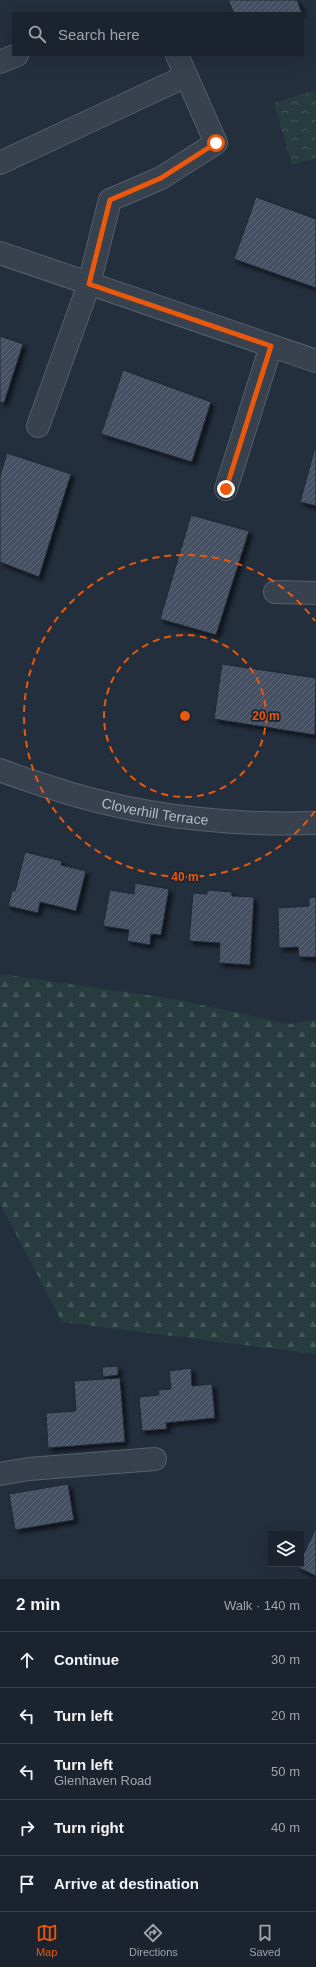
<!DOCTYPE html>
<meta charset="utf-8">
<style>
body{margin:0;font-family:Arial,sans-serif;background:#242b36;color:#f1f3f6}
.controls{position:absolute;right:12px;bottom:12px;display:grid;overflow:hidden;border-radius:0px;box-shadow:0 4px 16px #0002}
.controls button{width:36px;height:36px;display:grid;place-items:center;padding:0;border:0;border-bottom:1px solid #39404a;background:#1b232e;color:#f1f3f6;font:20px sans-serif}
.stop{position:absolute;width:12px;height:12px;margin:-9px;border:3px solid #ea580c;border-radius:50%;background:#fff}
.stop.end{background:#ea580c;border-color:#fff;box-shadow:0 1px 4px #0008}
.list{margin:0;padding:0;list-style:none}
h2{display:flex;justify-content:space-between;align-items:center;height:52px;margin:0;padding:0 16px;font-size:17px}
h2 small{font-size:13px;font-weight:400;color:#a0a4aa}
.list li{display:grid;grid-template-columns:26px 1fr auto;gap:12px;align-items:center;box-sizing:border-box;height:56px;padding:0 16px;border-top:1px solid #39404a}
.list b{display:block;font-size:15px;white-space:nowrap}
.list p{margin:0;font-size:13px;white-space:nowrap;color:#a0a4aa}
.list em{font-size:13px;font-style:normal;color:#a0a4aa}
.icon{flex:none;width:22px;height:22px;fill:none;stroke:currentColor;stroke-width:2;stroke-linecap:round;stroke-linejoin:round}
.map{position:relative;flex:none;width:316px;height:1579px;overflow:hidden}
.search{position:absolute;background:#1b232e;box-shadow:0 4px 16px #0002;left:12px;right:12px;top:12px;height:44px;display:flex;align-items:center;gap:10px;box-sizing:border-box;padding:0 14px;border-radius:0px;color:#a0a4aa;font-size:15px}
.sheet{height:332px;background:#1b232e}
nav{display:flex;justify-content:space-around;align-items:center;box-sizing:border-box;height:56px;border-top:1px solid #39404a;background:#1b232e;font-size:11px;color:#a0a4aa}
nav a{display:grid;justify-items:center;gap:2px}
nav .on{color:#ea580c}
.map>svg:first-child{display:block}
.forest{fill:url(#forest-firs)}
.park{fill:url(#park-crowns)}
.building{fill:url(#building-hatch);stroke:#1f2835;filter:url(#shadow)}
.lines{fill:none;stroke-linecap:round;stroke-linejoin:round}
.minor-casing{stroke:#565f6c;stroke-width:24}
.minor{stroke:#38414e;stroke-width:22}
.route{stroke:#ea580c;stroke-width:5}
.ring{fill:none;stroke:#e8590c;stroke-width:2;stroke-dasharray:7 5}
.labels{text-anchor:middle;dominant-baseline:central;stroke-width:3.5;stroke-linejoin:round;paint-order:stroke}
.street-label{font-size:14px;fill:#b4bcc9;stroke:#1d2633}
.centre{fill:#e8590c;stroke:#1d2633;stroke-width:2}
.ring-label{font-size:12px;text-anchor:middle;font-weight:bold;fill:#e8590c;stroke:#1d2633;stroke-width:3.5;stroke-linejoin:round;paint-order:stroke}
</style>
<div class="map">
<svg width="316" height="1579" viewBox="0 0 316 1579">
<defs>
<pattern id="forest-firs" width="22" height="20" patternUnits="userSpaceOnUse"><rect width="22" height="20" fill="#263c3f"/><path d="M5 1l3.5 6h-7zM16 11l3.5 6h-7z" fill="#435659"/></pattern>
<pattern id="park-crowns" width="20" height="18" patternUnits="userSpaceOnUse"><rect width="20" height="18" fill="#263c3f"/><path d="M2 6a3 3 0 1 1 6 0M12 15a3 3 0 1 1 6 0" fill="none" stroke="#435659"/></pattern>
<pattern id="building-hatch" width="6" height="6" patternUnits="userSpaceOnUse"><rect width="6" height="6" fill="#455162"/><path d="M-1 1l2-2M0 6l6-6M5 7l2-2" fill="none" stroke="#5d6877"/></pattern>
<filter id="shadow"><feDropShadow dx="3.5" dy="3.5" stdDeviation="2" flood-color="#0009"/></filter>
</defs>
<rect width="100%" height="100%" fill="#242f3e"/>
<!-- forest -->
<path class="forest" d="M 0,974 L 174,999 L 288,1024 L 316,1020 L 316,1354 L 62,1322 L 0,1203 Z"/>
<!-- park -->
<path class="park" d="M 316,90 L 316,158 L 292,165 L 274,103 Z"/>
<!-- building -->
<path class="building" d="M 228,0 L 297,0 L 302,13 L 234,13 Z
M 256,197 L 316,219 L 316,288 L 234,259 Z
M 0,336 L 23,344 L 4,403 L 0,402 Z
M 123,370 L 211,402 L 192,462 L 101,434 Z
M 316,444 L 316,506 L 300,502 Z
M 7,453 L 71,474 L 39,577 L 0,562 L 0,476 Z
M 191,515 L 249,531 L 216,635 L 160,619 Z
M 222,664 L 316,678 L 315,735 L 214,719 Z
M 25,852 L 62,861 L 61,865 L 86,871 L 76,911 L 40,902 L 38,913 L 8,906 L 12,891 L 15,891 Z
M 135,883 L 169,889 L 161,935 L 151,934 L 150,945 L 127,941 L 129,930 L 103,926 L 110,890 L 134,894 Z
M 207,890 L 232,892 L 232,896 L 254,897 L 250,965 L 219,963 L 220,943 L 189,941 L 193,893 L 207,894 Z
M 316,897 L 316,957 L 299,957 L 298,947 L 279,948 L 278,908 L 309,906 L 309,898 Z
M 118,1366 L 118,1375 L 103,1377 L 102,1367 Z
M 191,1368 L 192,1386 L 212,1384 L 215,1418 L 166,1423 L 167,1429 L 142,1431 L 139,1397 L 159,1395 L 158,1390 L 171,1389 L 169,1371 Z
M 120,1378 L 125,1442 L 48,1448 L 46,1413 L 76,1411 L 74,1381 Z
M 68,1484 L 74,1520 L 15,1530 L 9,1494 Z
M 316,1528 L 316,1576 L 297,1567 L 299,1564 L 301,1564 L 301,1559 Z"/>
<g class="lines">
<!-- minor casing -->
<g class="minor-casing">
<g id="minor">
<path d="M 0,62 L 17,55"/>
<path d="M 0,163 L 186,76"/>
<path d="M 0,253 L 316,361"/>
<path d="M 38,426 L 89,284 L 110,200 L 161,178 L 216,143 L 177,55"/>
<path d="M 226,489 L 271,346"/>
<path d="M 275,592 L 316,593"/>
<path id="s1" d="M 0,770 C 15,776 31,781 46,786 C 135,816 223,826 316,823"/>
<path d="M 0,1474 L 29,1469 L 155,1459"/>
</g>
</g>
<!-- minor -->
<use href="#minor" class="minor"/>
</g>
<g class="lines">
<!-- route -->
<path class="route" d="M 216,143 L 161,178 L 110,200 L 89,284 L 271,346 L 226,489"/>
</g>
<!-- distance rings -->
<g class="ring">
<circle cx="185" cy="716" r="81"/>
<path d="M315 811A161 161 0 1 1 315 621"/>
</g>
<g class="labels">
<!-- street labels -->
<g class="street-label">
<text stroke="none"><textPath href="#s1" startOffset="161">Cloverhill Terrace</textPath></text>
</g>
</g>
<circle cx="185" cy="716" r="6" class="centre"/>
<g class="ring-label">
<text x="266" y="720">20 m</text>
<text x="185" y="881">40 m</text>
</g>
</svg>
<div class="controls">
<button><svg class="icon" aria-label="layers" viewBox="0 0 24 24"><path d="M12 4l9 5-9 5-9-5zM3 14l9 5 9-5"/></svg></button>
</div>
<div class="stop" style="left:216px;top:143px"></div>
<div class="stop end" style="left:226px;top:489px"></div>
<div class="search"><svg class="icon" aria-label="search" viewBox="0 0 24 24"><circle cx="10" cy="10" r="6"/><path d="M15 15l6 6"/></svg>Search here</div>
</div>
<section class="sheet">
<h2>2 min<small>Walk · 140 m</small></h2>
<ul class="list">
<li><svg class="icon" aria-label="ahead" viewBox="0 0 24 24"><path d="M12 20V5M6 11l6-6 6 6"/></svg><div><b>Continue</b></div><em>30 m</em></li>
<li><svg class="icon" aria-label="left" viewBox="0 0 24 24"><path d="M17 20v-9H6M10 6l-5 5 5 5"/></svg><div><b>Turn left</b></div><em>20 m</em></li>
<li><svg class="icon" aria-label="left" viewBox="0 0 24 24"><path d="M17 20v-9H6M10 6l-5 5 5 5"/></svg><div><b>Turn left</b><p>Glenhaven Road</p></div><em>50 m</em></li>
<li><svg class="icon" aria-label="right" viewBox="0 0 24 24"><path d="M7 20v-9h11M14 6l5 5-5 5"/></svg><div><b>Turn right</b></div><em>40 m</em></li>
<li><svg class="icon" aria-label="arrive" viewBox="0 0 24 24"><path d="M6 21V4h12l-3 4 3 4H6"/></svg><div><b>Arrive at destination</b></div></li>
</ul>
</section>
<nav>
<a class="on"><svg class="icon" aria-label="map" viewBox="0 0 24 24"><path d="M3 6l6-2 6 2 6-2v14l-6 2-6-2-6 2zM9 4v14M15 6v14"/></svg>Map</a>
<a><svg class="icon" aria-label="directions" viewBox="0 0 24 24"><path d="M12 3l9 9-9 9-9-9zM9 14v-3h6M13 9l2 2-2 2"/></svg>Directions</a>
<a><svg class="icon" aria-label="saved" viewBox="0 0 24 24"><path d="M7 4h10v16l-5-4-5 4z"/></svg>Saved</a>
</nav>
